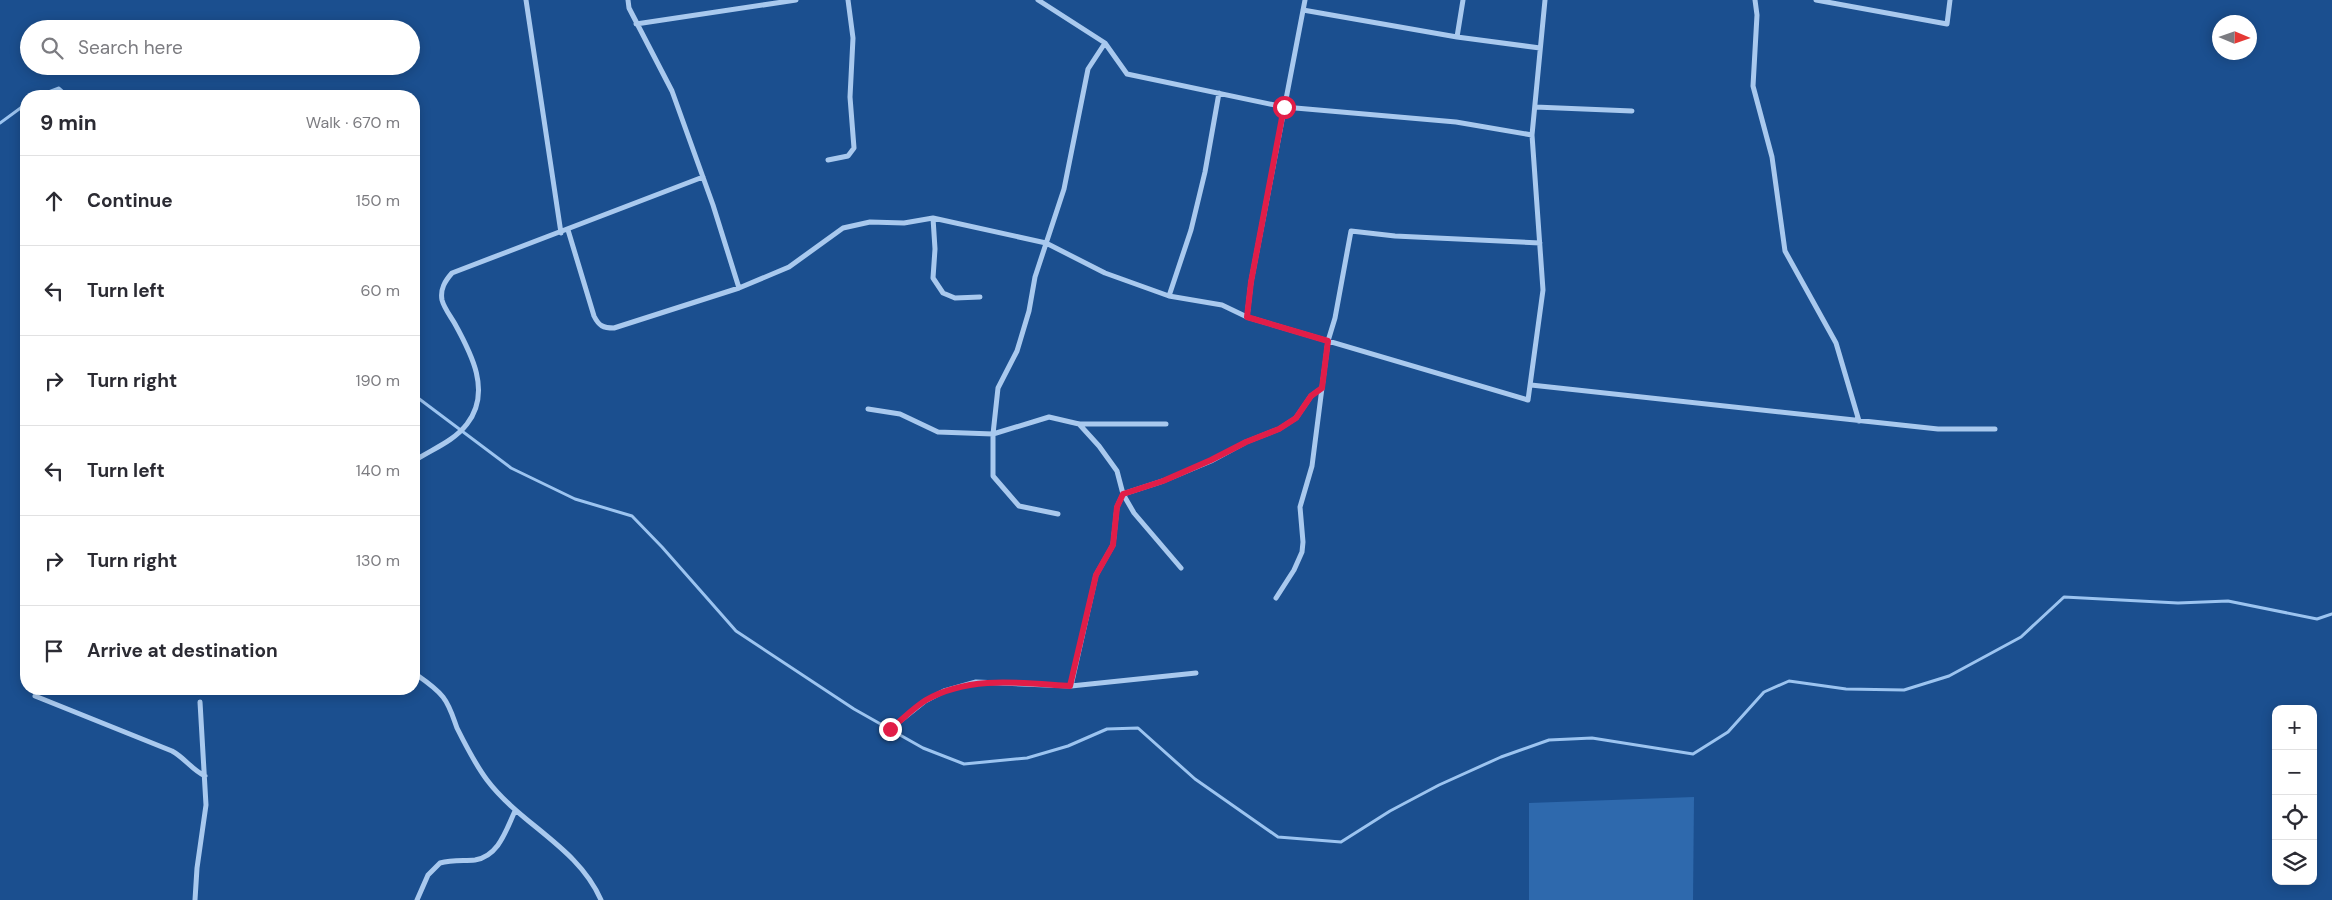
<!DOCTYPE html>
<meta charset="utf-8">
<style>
body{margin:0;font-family:"DM Sans",sans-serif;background:#f2f2f3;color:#2b2b33}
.controls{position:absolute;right:15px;bottom:15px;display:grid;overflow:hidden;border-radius:10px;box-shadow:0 2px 12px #0003}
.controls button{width:45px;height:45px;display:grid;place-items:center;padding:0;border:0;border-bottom:1px solid #e1e1e2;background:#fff;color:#2b2b33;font:25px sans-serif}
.compass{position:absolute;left:2212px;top:15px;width:45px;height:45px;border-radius:50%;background:#fff;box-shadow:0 2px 12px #0003;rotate:92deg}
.stop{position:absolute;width:15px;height:15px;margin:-11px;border:4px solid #e11d48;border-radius:50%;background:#fff}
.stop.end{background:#e11d48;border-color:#fff;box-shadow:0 1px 5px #0008}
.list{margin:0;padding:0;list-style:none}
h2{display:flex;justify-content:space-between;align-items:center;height:65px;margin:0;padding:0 20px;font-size:21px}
h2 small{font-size:16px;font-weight:400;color:#7c7c81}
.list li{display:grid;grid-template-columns:32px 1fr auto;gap:15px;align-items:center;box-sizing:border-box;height:90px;padding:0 20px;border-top:1px solid #e1e1e2}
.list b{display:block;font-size:19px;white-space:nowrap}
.list em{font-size:16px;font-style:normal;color:#7c7c81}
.icon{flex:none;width:28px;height:28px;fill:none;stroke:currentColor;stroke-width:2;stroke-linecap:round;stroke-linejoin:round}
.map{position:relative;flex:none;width:2332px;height:900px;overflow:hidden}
.search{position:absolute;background:#fff;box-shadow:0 2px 12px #0003;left:20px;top:20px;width:400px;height:55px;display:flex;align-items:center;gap:12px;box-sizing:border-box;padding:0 18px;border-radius:28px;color:#7c7c81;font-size:19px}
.panel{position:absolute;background:#fff;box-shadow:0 2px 12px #0003;left:20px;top:90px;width:400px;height:605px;border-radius:20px}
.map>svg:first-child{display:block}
.green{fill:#2e69ad}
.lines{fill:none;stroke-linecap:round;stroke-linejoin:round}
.stream{stroke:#9cc4f0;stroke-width:3}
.street{stroke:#a9c9ee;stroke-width:5}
.route{stroke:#e11d48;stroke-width:6}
</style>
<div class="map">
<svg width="2332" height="900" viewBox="0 0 2332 900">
<rect width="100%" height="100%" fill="#1b4f8f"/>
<!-- green -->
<path class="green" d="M 1694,797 L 1693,900 L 1529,900 L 1529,803 Z"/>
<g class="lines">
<!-- stream -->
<path class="stream" d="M 38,96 L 59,88 L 68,96
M 0,123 L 26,104
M 414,395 L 511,468 L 575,499 L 632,516 L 662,547 L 736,631 L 854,709 L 923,748 L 964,764 L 1027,758 L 1068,746 L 1107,729 L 1138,728 L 1195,779 L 1278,837 L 1341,842 L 1390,811 L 1439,785 L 1501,757 L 1549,740 L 1592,738 L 1693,754 L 1728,732 L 1764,692 L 1789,681 L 1846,689 L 1904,690 L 1949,676 L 2021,637 L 2064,597 L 2178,603 L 2228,601 L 2317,619 L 2332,614"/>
<!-- street -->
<path class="street" d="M 526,0 L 561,233
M 628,0 L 629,8 L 672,91 L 713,205 L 739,288
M 1038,0 L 1105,43 L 1127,74 L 1284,107 L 1456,122 L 1532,135
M 1755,0 L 1757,15 L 1753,86 L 1772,157 L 1785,251 L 1836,343 L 1859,421
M 1816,0 L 1947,24 L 1950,0
M 1303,10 L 1457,37 L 1540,48
M 636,24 L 796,0
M 1457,37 L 1463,0
M 1535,107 L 1632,111
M 828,160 L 848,156 L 854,148 L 850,97 L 853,38 L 848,0
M 933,218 L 935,249 L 933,278 L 943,293 L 955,298 L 980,297
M 568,230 L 594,316 C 599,326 603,328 614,328 L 739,288 L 789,267 L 843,228 L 870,222 L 904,223 L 933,218 L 1046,243 L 1105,273 L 1169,296 L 1222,305 L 1247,317 L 1528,400 L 1543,290 L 1532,135 L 1545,0
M 1169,296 L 1191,230 L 1205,172 L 1219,93
M 1247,317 L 1251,282 L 1305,0
M 1531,385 L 1938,429 L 1995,429
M 868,409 L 900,414 L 938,432 L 993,434 L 1049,417 L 1079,424 L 1166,424
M 1079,424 L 1099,446 L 1117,471 L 1123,494 L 1134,513 L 1181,568
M 414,461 C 432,449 453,442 467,424 C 492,392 471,353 455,324 C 451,317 444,308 442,300 C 440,289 445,281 452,273 L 703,177
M 1058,514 L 1019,506 L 993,476 L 993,434 L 998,388 L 1017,351 L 1029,311 L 1035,277 L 1064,189 L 1088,69 L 1105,43
M 1276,598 L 1294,570 L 1302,552 L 1303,542 L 1300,507 L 1312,466 L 1328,341 L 1335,318 L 1351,231 L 1395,236 L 1540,243
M 414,673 C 424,680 435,687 443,697 C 450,706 453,717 457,728 C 466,746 475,764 487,780 C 521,825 578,847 601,900
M 1071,686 L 1096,575 L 1113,545 L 1117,507 L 1123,494 L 1163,481 L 1211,461 L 1246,442 L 1279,429 L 1296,418 L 1311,396 L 1322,388
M 35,696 L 172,751 C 185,758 192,770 205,776
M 890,729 L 925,701 L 944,691 L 976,682 L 1071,686 L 1196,673
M 195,900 L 197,868 L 206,805 L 200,702
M 417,900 L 428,875 L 440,863 C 452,860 463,861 475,860 C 499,856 506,830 515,811"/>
</g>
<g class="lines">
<!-- route -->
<path class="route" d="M 890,729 C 902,720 913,708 926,700 C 970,675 1022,683 1070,686 L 1096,575 L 1113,545 L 1117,507 L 1123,494 L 1163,481 L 1211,460 L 1246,442 L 1279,429 L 1296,418 L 1311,396 L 1322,388 L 1328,341 L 1247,317 L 1251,282 L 1284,107"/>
</g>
</svg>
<div class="controls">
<button>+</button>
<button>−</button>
<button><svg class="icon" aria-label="locate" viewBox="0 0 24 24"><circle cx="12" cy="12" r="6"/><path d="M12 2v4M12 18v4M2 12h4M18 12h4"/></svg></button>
<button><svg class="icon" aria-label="layers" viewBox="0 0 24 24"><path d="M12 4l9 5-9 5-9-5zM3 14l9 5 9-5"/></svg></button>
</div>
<svg class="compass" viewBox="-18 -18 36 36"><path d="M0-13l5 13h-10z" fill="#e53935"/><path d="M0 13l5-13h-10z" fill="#7c7c81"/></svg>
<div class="stop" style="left:1284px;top:107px"></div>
<div class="stop end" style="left:890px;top:729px"></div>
<div class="search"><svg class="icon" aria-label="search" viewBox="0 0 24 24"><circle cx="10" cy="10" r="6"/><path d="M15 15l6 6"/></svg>Search here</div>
<section class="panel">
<h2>9 min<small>Walk · 670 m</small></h2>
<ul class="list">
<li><svg class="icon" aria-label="ahead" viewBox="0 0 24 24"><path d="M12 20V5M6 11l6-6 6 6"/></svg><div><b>Continue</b></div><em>150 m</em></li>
<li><svg class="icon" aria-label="left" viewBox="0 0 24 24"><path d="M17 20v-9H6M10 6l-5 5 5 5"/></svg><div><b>Turn left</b></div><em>60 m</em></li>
<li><svg class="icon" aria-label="right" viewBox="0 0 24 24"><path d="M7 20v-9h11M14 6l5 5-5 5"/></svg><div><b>Turn right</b></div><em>190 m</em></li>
<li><svg class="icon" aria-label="left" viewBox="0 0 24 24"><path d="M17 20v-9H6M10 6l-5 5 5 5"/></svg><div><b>Turn left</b></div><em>140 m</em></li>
<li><svg class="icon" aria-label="right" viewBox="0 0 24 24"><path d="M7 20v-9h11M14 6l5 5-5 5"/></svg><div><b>Turn right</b></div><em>130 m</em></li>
<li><svg class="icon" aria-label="arrive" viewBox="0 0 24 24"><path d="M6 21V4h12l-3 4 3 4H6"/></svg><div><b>Arrive at destination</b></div></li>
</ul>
</section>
</div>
